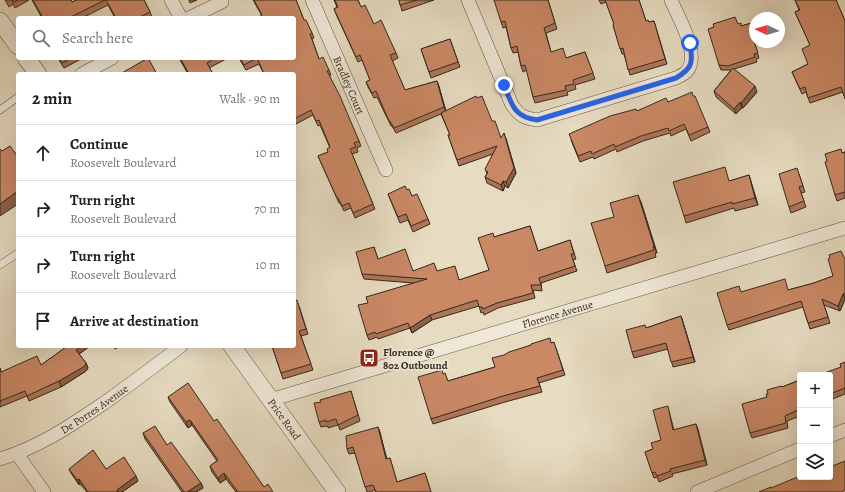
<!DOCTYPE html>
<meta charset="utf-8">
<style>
body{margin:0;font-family:Alegreya,serif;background:#f2f2f2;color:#222}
.controls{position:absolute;right:12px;bottom:12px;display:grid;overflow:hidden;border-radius:4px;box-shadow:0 4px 16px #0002}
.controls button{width:36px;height:36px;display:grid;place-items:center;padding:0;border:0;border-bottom:1px solid #e0e0e0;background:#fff;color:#222;font:20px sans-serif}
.compass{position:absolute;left:749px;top:12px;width:36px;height:36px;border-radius:50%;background:#fff;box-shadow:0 4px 16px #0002;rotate:274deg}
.stop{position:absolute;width:12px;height:12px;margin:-9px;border:3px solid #2563eb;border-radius:50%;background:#fff}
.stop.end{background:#2563eb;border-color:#fff;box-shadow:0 1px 4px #0008}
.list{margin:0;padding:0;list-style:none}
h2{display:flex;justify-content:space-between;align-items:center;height:52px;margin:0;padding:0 16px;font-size:17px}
h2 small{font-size:13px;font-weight:400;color:#767676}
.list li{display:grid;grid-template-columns:26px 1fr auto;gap:12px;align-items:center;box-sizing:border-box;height:56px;padding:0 16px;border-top:1px solid #e0e0e0}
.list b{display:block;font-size:15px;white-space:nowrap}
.list p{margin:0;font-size:13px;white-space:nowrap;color:#767676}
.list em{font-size:13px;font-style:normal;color:#767676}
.icon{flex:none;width:22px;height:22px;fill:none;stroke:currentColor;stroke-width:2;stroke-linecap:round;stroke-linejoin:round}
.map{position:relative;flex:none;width:845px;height:492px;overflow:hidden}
.search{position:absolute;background:#fff;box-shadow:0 4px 16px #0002;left:16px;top:16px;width:280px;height:44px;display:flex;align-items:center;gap:10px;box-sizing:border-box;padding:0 14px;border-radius:4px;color:#767676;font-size:15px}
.panel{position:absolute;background:#fff;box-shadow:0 4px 16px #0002;left:16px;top:72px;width:280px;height:276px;border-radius:4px}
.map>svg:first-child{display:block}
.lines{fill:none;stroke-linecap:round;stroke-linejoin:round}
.service-casing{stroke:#605648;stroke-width:8}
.minor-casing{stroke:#605648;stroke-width:14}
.tertiary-casing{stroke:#605648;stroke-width:18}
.service{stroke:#efe8d7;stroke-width:7}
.minor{stroke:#efe8d7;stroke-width:13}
.tertiary{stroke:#efe8d7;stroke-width:17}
.wall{fill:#ae7557;stroke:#332a1f}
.shaded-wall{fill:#8d5f47;stroke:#332a1f}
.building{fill:#ca8865;stroke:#332a1f}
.route{stroke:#2563eb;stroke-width:5}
.labels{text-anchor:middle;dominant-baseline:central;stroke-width:3.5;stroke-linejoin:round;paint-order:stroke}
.street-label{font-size:11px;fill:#332a1f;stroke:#efe8d7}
.poi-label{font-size:11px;font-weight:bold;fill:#332a1f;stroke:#efe8d7;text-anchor:start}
</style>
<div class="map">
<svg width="845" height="492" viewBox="0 0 845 492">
<rect width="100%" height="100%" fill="#e7dcc1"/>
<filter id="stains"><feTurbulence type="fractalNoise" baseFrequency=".005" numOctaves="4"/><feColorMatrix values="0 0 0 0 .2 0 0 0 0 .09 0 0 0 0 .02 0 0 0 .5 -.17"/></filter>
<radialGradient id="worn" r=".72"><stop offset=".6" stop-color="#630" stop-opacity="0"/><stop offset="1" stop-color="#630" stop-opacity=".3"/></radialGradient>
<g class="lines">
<!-- service casing -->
<g class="service-casing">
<path id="service" d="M 0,110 L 18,97
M 0,265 L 18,253"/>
</g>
<!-- minor casing -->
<g class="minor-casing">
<g id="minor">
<path d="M 171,0 L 181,18"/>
<path id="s1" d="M 312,0 L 386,170"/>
<path d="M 468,0 L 512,105 C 520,116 524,118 537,120 L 676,78 C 680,76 685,74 687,71 C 701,54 678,17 671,0"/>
<path d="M 189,18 L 222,2"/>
<path d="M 82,74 L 112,58"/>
<path id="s2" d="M 270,400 L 845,228"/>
<path d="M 830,436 L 845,430"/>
<path d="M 17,454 L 44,492"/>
<path id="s3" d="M 0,459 C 40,447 73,424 107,401 C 132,383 156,365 181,346"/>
<path d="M 697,492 L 800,449"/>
</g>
</g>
<!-- tertiary casing -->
<g class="tertiary-casing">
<g id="tertiary">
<path d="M 0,21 L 18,46"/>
<path d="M 26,58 L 38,74"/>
<path id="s4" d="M 232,346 L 337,492"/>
</g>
</g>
<!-- service -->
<use href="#service" class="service"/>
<!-- minor -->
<use href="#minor" class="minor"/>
<!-- tertiary -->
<use href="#tertiary" class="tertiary"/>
</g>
<!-- wall -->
<path class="wall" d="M 5,0 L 29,0 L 15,8 L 13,4 L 9,7 Z
M 32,0 L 71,0 L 72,2 L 77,0 L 144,0 L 150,12 L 152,17 L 150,18 L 115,18 L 108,5 L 82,18 L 42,18 Z
M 189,0 L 197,0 L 190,3 Z
M 253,0 L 296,0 L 304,20 L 312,33 L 314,38 L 312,39 L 319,59 L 329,70 L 331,75 L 329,76 L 359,141 L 361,146 L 357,148 L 358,152 L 352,154 L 375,209 L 355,218 L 351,208 L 344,211 L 340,203 L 339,203 L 318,156 L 328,152 L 330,148 L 320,125 L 318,126 L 313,115 L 294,125 L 294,74 L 264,74 L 259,64 L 246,70 L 239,58 L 294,58 L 262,16 Z
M 334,0 L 358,0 L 361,7 L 396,53 L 398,58 L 392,61 L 405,90 L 437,81 L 446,111 L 492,121 L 501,138 L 506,138 L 516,173 L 508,188 L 505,186 L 503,191 L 487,183 L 485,177 L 487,174 L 486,171 L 493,154 L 459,166 L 448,135 L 450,135 L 441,114 L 396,133 L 392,126 L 391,126 L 377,97 L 374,98 L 368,87 L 366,82 L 370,80 L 362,60 L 358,62 L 336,14 L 334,9 L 337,7 Z
M 399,0 L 434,0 L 402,11 Z
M 548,0 L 557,29 L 546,33 L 551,52 L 566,58 L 585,52 L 595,79 L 575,85 L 576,89 L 567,92 L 568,95 L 535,103 L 533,97 L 527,70 L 523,72 L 521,66 L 518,52 L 513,53 L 511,48 L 506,27 L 503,28 L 501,22 Z
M 599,0 L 639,0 L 646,21 L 649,22 L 654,21 L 667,64 L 630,75 L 624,54 L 622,54 L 613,25 L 614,24 L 606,2 L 601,4 Z
M 795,0 L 836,0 L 845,21 L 845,99 L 843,92 L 810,103 L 806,92 L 802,94 L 792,72 L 808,64 L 810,45 L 795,12 L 799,10 Z
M 755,22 L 755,41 L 754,41 L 759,58 L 756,59 L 757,62 L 734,69 L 757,92 L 743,108 L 742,108 L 736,114 L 716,97 L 714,91 L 731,70 L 721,70 L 719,65 L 738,24 L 741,26 Z
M 450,39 L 460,67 L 431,78 L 421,49 Z
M 58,58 L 83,58 L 64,68 Z
M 179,58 L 228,58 L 209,68 L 213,74 L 188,74 Z
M 668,102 L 708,127 L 710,132 L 691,141 L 686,129 L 671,136 L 670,133 L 643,141 L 617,152 L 616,149 L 594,159 L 593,157 L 580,162 L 571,140 L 637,111 Z
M 845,152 L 845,198 L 837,201 L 835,195 L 842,153 Z
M 799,174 L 805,192 L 801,193 L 806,207 L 791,213 L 789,207 Z
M 749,175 L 758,205 L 735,211 L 734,208 L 686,223 L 684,216 L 730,181 Z
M 407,190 L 412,196 L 428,219 L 430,224 L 413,232 L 408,220 L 400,223 L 388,194 Z
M 641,202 L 657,253 L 655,253 L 656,257 L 607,273 L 605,266 L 614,217 Z
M 530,226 L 538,251 L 570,240 L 576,259 L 573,260 L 577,271 L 541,283 L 542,291 L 533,290 L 535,298 L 498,308 L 484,315 L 483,312 L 481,313 L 479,306 L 432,320 L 412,333 L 410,328 L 378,339 L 377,337 L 369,340 L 367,335 L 368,303 L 413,283 L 364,279 L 362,274 L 374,247 L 378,259 L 413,271 L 437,271 L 460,280 L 489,270 L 494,237 Z
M 845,259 L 845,299 L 840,311 L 824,305 L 830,323 L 810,329 L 803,307 L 729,330 L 727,325 L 741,292 L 788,290 L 814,283 L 833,276 Z
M 299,306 L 308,334 L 301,336 L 313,370 L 283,379 L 272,346 Z
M 681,316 L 695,362 L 673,367 L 668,349 L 634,358 L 632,352 L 646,328 Z
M 551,343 L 556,348 L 565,375 L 539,383 L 542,392 L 505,402 L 433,424 L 431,419 L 444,374 L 448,381 L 495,367 Z
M 64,346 L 90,346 L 79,354 L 86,363 L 88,368 L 86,371 L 61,387 L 29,401 L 27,396 L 0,407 L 0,368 L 1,372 L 41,365 L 65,348 Z
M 845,362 L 845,394 L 830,400 L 830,375 L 841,367 Z
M 800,380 L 800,416 L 787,421 L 788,428 L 752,438 L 750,433 L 767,397 L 782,387 Z
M 351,391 L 360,421 L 340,430 L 338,425 L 328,428 L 328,426 L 321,427 L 319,422 Z
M 168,397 L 214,421 L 264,487 L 273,492 L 236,492 L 226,479 L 220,483 L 212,472 L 210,466 L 217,461 L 192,425 L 188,428 L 170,402 Z
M 669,411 L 674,430 L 696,424 L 707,465 L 672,474 L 673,476 L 659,482 L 657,477 L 654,478 L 645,452 L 653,449 L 661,440 Z
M 378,427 L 387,459 L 390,458 L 397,482 L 425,473 L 431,492 L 376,492 L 375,490 L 370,492 L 367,492 L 355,453 L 349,454 L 347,449 Z
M 143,433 L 201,483 L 203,488 L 196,492 L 182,492 L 145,439 Z
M 69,469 L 106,469 L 138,481 L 122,492 L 87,492 L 80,484 L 79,485 L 71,473 Z"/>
<!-- shaded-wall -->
<path class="shaded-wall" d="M 437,81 L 439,86 L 446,112 L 444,107 Z
M 755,86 L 757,92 L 743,108 L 741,103 Z
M 740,102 L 742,108 L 736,114 L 734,109 Z
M 504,133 L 516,173 L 508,188 L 506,182 Z
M 749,175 L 751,182 L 758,205 L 755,198 Z
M 503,181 L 505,186 L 503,191 L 501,185 Z
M 18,191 L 18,204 L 0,216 L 0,204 Z
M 638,195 L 641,202 L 657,253 L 654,246 Z
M 843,294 L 845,299 L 840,311 L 838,306 Z
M 430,315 L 432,320 L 412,333 L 410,328 Z
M 681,316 L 683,322 L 695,362 L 693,357 Z
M 81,346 L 90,346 L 78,355 L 76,350 Z
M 114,346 L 120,346 L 115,349 Z
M 86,363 L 88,368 L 86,371 L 61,387 L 59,381 Z
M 190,420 L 192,425 L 188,428 L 186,422 Z
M 696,424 L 698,429 L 707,465 L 705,460 Z
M 378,427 L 380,432 L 388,465 L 386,459 Z
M 224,473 L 226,479 L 220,483 L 218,478 Z
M 136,476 L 138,481 L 122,492 L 117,492 L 117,490 Z
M 79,479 L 80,484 L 79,485 L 77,480 Z
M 201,483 L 203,488 L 196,492 L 187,492 Z"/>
<!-- building -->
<path class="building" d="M 12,0 L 18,0 L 13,3 Z
M 33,0 L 71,0 L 72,2 L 77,0 L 105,0 L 71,17 L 72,18 L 43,18 Z
M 106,0 L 144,0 L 150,12 L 138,18 L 116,18 Z
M 254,0 L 296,0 L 304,20 L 306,20 L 312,33 L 310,34 L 319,59 L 323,57 L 329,70 L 327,71 L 340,96 L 359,141 L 354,143 L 356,147 L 350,149 L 373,204 L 353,213 L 349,203 L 342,206 L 338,198 L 337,198 L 318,156 L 328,152 L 327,149 L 330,147 L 319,120 L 316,121 L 311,110 L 294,119 L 294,74 L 264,74 L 257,58 L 244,65 L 240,58 L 294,58 L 294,18 L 257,18 L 262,15 Z
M 335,0 L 358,0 L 361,7 L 365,5 L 374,24 L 381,20 L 396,53 L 390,55 L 405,90 L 437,81 L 444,107 L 394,128 L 390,121 L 389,121 L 376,91 L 372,93 L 366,82 L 370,80 L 360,55 L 356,57 L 334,9 L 338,7 Z
M 399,0 L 417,0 L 400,5 Z
M 494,0 L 548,0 L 555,23 L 544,28 L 551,52 L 563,48 L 566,58 L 585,52 L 593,73 L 573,80 L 574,84 L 565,86 L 566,90 L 533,97 L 525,65 L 521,66 L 517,46 L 511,48 L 505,21 L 501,22 Z
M 605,0 L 639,0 L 646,21 L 648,20 L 649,22 L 654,21 L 665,59 L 628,70 L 623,48 L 620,49 L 613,25 L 614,24 Z
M 795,0 L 836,0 L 845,21 L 845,96 L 844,96 L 841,87 L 808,98 L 805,87 L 800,89 L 792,72 L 808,64 L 802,49 L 810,45 L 795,12 L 800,10 Z
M 735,17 L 738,24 L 741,23 L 741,26 L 755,22 L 755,36 L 752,36 L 758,53 L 754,54 L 755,57 L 728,66 L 719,65 L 708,29 L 714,27 L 713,24 Z
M 450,39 L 458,62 L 429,72 L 421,49 Z
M 59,58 L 71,58 L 62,63 Z
M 148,58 L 157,74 L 120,74 Z
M 180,58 L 215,58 L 207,63 L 213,74 L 189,74 Z
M 733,68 L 755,86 L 741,103 L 740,102 L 734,109 L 714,91 Z
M 692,92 L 693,96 L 695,96 L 708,127 L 689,135 L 684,124 L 669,131 L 668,128 L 641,136 L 615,147 L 614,144 L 592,154 L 591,151 L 578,156 L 569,134 L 610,116 L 636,109 L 637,111 L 666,98 L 668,102 Z
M 476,96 L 477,98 L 482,96 L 492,121 L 495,121 L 501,138 L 504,133 L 514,168 L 506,182 L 503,181 L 501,185 L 485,177 L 488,172 L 486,171 L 485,169 L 497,146 L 457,160 L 448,135 L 450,135 L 441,113 Z
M 10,146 L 18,157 L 18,191 L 0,204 L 0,149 L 2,151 Z
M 841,149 L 842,153 L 845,152 L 845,192 L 835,195 L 825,162 L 827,161 L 825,154 Z
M 725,167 L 729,181 L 749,175 L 755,198 L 732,204 L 732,202 L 684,216 L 673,182 Z
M 797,168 L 803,186 L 799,187 L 804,201 L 789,207 L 779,174 Z
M 405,186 L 407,190 L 409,189 L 412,196 L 417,194 L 428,219 L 411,226 L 406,214 L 398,217 L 388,194 Z
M 638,195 L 654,246 L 653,246 L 654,250 L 605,266 L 591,223 L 614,217 L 610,203 Z
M 530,226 L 538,251 L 570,240 L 574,254 L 571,254 L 575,266 L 539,278 L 541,285 L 531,285 L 533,293 L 497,303 L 483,309 L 482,307 L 479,307 L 477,300 L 430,315 L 410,328 L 408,323 L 376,334 L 375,332 L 367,335 L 358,305 L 368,303 L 366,297 L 427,279 L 362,274 L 356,252 L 374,247 L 378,259 L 405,249 L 413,271 L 434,263 L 437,271 L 455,266 L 459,280 L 489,270 L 478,238 L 493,233 L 494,237 Z
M 841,251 L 845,259 L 845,293 L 843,294 L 838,306 L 822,299 L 828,317 L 808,323 L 801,301 L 727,325 L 717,293 L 739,286 L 741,292 L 785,279 L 788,290 L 814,283 L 833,276 L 828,259 L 830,258 L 829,255 Z
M 297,300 L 306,329 L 299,331 L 311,364 L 281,373 L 272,346 L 294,346 L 294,301 Z
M 681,316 L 693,357 L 671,362 L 666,343 L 632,352 L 626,330 L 645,325 L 646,328 Z
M 550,338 L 551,343 L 554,342 L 563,370 L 537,378 L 540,386 L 503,396 L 431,419 L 418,377 L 442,370 L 443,374 L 445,373 L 448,381 L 495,367 L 492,358 L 504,355 L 509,352 L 531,345 L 531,344 Z
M 65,346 L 81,346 L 76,350 L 86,363 L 85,366 L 59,381 L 27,396 L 25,391 L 0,401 L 0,368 L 1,372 L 37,356 L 41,365 L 66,347 Z
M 845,362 L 845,388 L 830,394 L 830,375 L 819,375 L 841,367 L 840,364 Z
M 800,380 L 800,409 L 785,416 L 786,423 L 750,433 L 742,404 L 767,397 L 766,394 L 768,394 L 767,390 L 781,386 L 782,387 Z
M 188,383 L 214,421 L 217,419 L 264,487 L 268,484 L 273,492 L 238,492 L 224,473 L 218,478 L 210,466 L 218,460 L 190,420 L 186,422 L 168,397 Z
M 351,391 L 358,415 L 338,425 L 336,419 L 326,422 L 326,420 L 319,422 L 314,403 L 321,402 L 320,400 Z
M 668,406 L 673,430 L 696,424 L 705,460 L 670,469 L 671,471 L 657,476 L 655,472 L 652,473 L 645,452 L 653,449 L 651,443 L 661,440 L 653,410 Z
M 155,426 L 167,445 L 171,442 L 201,483 L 187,492 L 184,492 L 143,433 Z
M 378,427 L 386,459 L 390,458 L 397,482 L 425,473 L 431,492 L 376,492 L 373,485 L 365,487 L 353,447 L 347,449 L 346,436 Z
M 93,450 L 106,469 L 124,457 L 136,476 L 117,490 L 118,492 L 88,492 L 79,479 L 77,480 L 69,469 Z
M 845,461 L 845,490 L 842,492 L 759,492 L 771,487 L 771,488 L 800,476 L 800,477 L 801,479 L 806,477 L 830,477 L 830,467 Z"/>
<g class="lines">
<!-- route -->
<path class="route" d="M 504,85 C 512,105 514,117 537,120 L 676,78 C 693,68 693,62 690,43"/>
</g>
<!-- icons -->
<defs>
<g id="bus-square" transform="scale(1)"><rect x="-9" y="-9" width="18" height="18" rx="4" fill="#8f2418" stroke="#efe8d7"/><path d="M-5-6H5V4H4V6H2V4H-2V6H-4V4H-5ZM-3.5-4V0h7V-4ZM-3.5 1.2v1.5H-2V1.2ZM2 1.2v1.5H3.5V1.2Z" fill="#fff"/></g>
</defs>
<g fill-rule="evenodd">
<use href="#bus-square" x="369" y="358"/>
</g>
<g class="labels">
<!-- street labels -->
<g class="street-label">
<text stroke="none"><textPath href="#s1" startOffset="93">Bradley Court</textPath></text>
<text stroke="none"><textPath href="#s2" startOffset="300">Florence Avenue</textPath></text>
<text stroke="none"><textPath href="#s3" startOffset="107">De Porres Avenue</textPath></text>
<text stroke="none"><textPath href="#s4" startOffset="90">Price Road</textPath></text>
</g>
<!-- poi labels -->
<g class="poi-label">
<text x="383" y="352">Florence @<tspan x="383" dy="13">802 Outbound</tspan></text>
</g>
</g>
<rect width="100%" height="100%" filter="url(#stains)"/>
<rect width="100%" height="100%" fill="url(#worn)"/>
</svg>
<div class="controls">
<button>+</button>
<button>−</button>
<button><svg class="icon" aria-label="layers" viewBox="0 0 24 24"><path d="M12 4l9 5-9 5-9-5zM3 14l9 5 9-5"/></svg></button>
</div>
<svg class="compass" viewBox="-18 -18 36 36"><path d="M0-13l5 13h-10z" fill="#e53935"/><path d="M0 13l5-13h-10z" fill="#767676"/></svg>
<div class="stop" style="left:690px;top:43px"></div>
<div class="stop end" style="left:504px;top:85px"></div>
<div class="search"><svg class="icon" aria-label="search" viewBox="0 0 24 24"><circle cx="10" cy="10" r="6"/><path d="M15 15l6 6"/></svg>Search here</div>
<section class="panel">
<h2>2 min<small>Walk · 90 m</small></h2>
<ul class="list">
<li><svg class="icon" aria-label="ahead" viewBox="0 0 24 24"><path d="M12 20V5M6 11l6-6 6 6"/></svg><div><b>Continue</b><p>Roosevelt Boulevard</p></div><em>10 m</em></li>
<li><svg class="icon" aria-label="right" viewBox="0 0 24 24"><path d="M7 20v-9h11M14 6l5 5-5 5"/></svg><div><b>Turn right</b><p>Roosevelt Boulevard</p></div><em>70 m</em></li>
<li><svg class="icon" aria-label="right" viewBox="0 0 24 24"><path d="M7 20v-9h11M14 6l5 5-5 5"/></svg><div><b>Turn right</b><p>Roosevelt Boulevard</p></div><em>10 m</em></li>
<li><svg class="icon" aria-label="arrive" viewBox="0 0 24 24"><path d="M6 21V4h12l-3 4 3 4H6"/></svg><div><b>Arrive at destination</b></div></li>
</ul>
</section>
</div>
